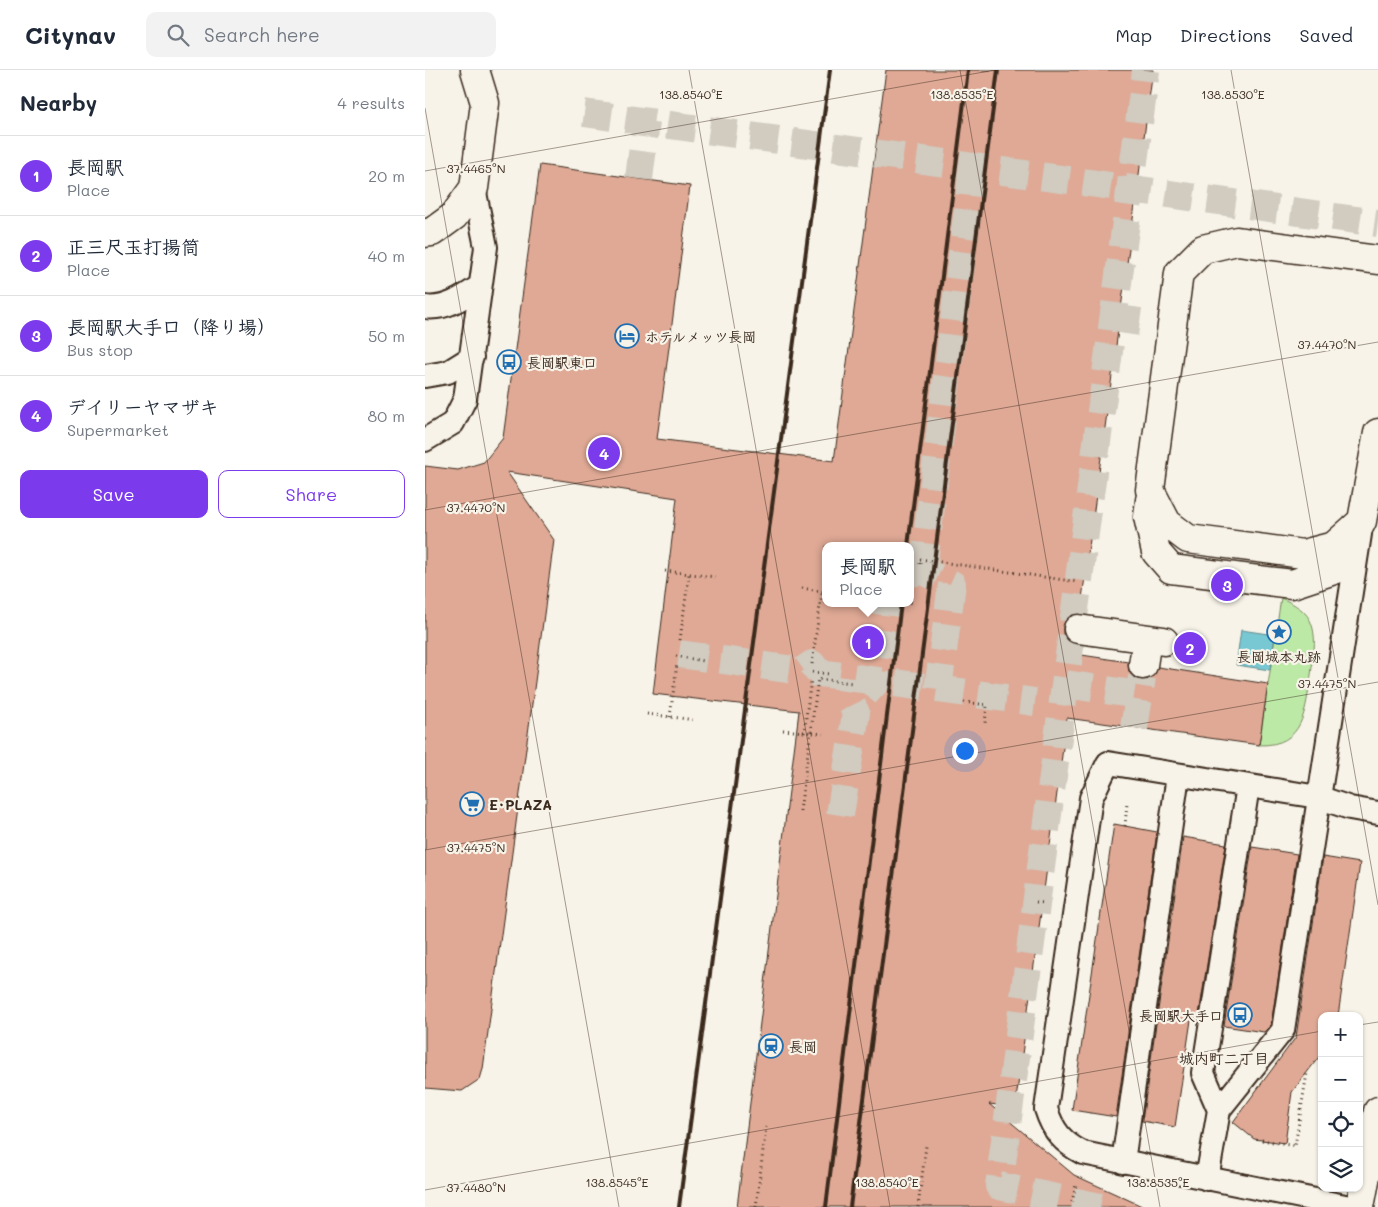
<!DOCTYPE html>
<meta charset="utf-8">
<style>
body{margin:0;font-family:Mali,"Klee One",sans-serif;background:#f2f2f3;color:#1f2937}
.controls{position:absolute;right:15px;bottom:15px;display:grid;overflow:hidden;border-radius:10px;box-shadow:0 1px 4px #0004}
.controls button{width:45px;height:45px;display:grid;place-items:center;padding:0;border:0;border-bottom:1px solid #e0e1e3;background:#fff;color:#1f2937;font:25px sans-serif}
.you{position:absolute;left:539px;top:680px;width:18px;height:18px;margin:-12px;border:4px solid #fff;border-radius:50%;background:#1a73e8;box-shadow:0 0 0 8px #1a73e833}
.badge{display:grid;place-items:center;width:32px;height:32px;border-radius:50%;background:#7c3aed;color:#fff;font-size:16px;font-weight:700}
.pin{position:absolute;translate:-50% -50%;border:2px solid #fff;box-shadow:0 1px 5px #0006}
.popup{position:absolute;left:397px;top:472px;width:92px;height:65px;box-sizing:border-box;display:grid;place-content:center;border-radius:10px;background:#fff;filter:drop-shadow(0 1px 4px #0005);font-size:16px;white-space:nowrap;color:#747a83}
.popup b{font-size:19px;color:#1f2937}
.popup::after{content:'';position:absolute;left:50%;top:100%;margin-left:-10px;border:10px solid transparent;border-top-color:#fff}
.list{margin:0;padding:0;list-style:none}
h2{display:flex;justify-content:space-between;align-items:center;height:65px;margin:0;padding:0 20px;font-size:21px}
h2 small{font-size:16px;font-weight:400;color:#747a83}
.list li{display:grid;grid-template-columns:32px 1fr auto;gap:15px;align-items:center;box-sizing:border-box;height:80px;padding:0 20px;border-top:1px solid #e0e1e3}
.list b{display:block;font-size:19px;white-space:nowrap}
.list p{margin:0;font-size:16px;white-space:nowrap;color:#747a83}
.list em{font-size:16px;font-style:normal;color:#747a83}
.actions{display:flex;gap:10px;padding:15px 20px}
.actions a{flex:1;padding:11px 0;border:1px solid #7c3aed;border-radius:10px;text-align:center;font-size:18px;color:#7c3aed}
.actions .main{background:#7c3aed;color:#fff}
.icon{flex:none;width:28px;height:28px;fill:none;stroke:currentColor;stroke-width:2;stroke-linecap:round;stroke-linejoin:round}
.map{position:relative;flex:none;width:953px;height:1137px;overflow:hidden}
header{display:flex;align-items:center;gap:30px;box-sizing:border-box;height:70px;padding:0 25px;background:#fff;border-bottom:1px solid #e0e1e3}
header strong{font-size:24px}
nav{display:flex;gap:28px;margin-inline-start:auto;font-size:18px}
.search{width:350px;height:45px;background:#f2f2f3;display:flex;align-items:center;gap:12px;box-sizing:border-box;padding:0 18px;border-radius:10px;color:#747a83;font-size:19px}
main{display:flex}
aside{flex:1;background:#fff}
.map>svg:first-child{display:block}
.green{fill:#bde9a6;stroke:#7c8a62}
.water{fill:#78c8d3;stroke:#60898b}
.building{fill:#dfa995;stroke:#3b2a1e;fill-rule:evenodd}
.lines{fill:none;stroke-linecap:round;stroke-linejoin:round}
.pedestrian-tunnel{stroke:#d1cbc0;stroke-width:28;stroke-dasharray:28 14;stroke-linecap:butt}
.service-casing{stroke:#3b2a1e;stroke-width:26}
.pedestrian-casing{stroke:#3b2a1e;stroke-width:31}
.minor-casing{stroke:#3b2a1e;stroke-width:31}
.tertiary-casing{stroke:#3b2a1e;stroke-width:31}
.path{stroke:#3b2a1e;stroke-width:3;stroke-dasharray:1 4;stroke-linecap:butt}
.service{stroke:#f7f3e8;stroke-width:22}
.pedestrian{stroke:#f7f3e8;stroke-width:28}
.minor{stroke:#f7f3e8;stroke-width:28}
.tertiary{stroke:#f7f3e8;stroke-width:28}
.rail{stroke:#3b2a1e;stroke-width:4}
.ticks{fill:none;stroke:#3b2a1e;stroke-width:1;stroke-opacity:0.45}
.labels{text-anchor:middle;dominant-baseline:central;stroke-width:4.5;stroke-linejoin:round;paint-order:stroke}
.poi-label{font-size:14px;font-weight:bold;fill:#3b2a1e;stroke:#f7f3e8;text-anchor:start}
.neighbourhood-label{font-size:15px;font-weight:bold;fill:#3b2a1e;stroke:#f7f3e8}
.ticks-label{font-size:12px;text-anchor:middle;fill:#3b2a1e;stroke:#f7f3e8;stroke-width:4.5;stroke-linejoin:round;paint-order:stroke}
</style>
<header>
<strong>Citynav</strong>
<div class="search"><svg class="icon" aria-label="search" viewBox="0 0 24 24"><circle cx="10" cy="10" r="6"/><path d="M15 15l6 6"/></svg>Search here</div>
<nav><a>Map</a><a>Directions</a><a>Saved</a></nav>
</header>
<main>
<aside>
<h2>Nearby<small>4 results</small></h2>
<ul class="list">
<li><span class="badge">1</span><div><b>長岡駅</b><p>Place</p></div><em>20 m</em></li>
<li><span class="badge">2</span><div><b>正三尺玉打揚筒</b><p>Place</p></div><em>40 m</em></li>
<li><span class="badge">3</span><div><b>長岡駅大手口（降り場）</b><p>Bus stop</p></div><em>50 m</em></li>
<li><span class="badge">4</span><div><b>デイリーヤマザキ</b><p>Supermarket</p></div><em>80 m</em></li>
</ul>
<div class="actions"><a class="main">Save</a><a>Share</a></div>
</aside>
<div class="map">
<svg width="953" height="1137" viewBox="0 0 953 1137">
<rect width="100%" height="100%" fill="#f7f3e8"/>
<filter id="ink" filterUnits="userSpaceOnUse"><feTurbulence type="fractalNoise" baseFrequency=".02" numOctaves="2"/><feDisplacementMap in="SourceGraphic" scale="10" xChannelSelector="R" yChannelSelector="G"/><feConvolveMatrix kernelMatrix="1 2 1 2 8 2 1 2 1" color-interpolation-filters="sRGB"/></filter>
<g filter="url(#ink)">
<!-- green -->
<path class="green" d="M 856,528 C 869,534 882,540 887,555 C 892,571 888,588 886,605 C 880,640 880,676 834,675 Z"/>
<!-- water -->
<path class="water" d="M 816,560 L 850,565 L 845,600 L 811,595 Z"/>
<!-- building -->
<path class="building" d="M 461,0 L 728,0 L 655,544 L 648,544 L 641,549 L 638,556 L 638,564 L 643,571 L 651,575 L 650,584 L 703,592 L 704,601 L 708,607 L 715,610 L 724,609 L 730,604 L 733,597 L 843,614 L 834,675 L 642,648 L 590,1037 L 564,1034 L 649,1105 L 719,1137 L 312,1137 L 374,641 L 228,624 L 252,428 L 82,402 L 129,470 L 58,999 L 55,1009 L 37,1021 L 0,1018 L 0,396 L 33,400 L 59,392 L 78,368 L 115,95 L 265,116 L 232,369 L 409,391 ZM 400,476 L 486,476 L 486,533 L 400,533 Z
M 689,754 L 732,762 L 691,1047 L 647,1040 Z
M 758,767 L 801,774 L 773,951 L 766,950 L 750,1057 L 717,1051 Z
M 827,777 L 872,784 L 846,955 L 839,962 L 799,956 Z
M 898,787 L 935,793 L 913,946 L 897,946 L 897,983 L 867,1022 L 860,1073 L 829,1069 L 808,1052 L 871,967 Z"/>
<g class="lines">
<!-- pedestrian-tunnel -->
<path class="pedestrian-tunnel" d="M 159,43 L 953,153
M 214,109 L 221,52
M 688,248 L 715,252
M 498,501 L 548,97
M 486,503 L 498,501 L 527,514 L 513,619
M 254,584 L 377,601 L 387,594 L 394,603 L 392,605
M 387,602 L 610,632
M 640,614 L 714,625
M 440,624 L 452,611 L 462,533
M 709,658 L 717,607
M 415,745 L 431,643 L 425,631 L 428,608
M 675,1137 L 574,1116 L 721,0"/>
<!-- service casing -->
<g class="service-casing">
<path id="service" d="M 0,237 C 21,240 39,227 55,216
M 0,306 L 23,302 L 47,287
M 0,370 L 28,353 L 40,329 L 61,177 L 49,118
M 794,1040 L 778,1003 L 823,716
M 698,1092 L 753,705
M 782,1109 L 794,1040 L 858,960 L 935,464
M 925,1137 L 658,1083 C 638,1073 628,1061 621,1039 L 666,728 L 683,693 L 893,727 L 925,738 L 953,743"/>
</g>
<!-- pedestrian casing -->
<g class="pedestrian-casing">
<path id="pedestrian" d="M 653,559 L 739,571
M 718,595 L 722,569"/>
</g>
<!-- minor casing -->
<g class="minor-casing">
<path id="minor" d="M 725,430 L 723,447 L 731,482 L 746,499 L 867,514 L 912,499 L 937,451 L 953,363
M 937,451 L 909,476 L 878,484 L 763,469 L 742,453 L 725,420 L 754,203 L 778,179 L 812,171 L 953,190"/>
</g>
<!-- tertiary casing -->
<g class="tertiary-casing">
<path id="tertiary" d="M 0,163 L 7,162 L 29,146 L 49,118 L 60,33 L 50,0
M 935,1137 L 953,1041"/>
</g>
<!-- path -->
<path class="path" d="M 495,494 L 495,489 L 653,512
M 240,501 L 290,507
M 377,518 L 400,522
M 255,570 L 264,504
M 251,586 L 278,591
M 387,594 L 397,521
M 387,602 L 405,604
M 539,632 L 562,635 L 560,653
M 222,644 L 270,650
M 245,647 L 252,594
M 358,660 L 398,664
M 379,663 L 386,609
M 375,741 L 393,609 L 428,613
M 700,756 L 702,733
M 611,832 L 619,833
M 837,1070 L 870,1076 L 882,1003
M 647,1132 L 651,1115
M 331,1137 L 341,1057
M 493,1137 L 501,1076"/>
<!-- service -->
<use href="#service" class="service"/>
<!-- pedestrian -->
<use href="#pedestrian" class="pedestrian"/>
<!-- minor -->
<use href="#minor" class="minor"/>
<!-- tertiary -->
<use href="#tertiary" class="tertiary"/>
<!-- rail -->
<path class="rail" d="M 483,476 L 543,0
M 254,1137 L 405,0
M 401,1137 L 476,533
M 425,1137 L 573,0"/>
</g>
</g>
<!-- ticks -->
<path class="ticks" d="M 264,0 L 465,1137M 535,0 L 735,1137M 806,0 L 953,835M 0,38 L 194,1137M 0,101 L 570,0M 0,440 L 953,272M 0,780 L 953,612M 934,955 L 953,952M 0,1120 L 897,961"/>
<!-- icons -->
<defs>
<g id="hotel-ring" transform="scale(1.25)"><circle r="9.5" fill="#f7f3e8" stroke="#1f6fb2" stroke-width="1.5"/><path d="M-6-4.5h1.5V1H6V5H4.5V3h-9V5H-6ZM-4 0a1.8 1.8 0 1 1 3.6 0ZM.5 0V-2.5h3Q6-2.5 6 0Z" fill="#1f6fb2"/></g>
<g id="bus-ring" transform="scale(1.25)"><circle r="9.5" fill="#f7f3e8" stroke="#1f6fb2" stroke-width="1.5"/><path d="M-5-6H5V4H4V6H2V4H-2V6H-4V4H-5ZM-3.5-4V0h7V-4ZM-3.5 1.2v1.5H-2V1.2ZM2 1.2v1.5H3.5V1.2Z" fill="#1f6fb2"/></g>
<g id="sight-ring" transform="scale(1.25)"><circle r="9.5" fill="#f7f3e8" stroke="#1f6fb2" stroke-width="1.5"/><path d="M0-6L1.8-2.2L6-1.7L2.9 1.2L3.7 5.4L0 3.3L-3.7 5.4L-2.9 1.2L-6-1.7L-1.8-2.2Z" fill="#1f6fb2"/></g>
<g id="supermarket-ring" transform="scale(1.25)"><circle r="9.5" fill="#f7f3e8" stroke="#1f6fb2" stroke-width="1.5"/><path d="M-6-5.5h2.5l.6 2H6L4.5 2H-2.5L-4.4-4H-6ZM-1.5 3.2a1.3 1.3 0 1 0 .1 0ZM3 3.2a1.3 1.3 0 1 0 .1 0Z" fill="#1f6fb2"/></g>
<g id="station-ring" transform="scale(1.25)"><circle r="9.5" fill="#f7f3e8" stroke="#1f6fb2" stroke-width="1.5"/><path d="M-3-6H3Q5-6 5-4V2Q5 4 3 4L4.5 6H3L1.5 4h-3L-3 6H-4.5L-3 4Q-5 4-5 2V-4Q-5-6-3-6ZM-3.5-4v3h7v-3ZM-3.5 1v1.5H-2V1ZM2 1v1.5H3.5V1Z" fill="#1f6fb2"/></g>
</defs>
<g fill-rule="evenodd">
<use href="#hotel-ring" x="202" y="266"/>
<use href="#bus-ring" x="84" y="292"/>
<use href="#sight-ring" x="854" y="562"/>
<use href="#supermarket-ring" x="47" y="734"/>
<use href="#bus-ring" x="815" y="945"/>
<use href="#station-ring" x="346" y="976"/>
</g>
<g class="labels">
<!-- poi labels -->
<g class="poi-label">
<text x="220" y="266">ホテルメッツ長岡</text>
<text x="102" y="292">長岡駅東口</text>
<text x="854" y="586" text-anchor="middle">長岡城本丸跡</text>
<text x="64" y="734">E･PLAZA</text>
<text x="798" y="945" text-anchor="end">長岡駅大手口</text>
<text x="364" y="976">長岡</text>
</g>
<!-- neighbourhood labels -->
<g class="neighbourhood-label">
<text x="799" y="988">城内町二丁目</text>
</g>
</g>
<g class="ticks-label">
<text x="266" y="29">138.8540°E</text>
<text x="537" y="29">138.8535°E</text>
<text x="808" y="29">138.8530°E</text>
<text x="51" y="103">37.4465°N</text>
<text x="902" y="279">37.4470°N</text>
<text x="51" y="442">37.4470°N</text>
<text x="902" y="618">37.4475°N</text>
<text x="51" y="782">37.4475°N</text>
<text x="192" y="1117">138.8545°E</text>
<text x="462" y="1117">138.8540°E</text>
<text x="733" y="1117">138.8535°E</text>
<text x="51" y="1122">37.4480°N</text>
</g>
</svg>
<div class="controls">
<button>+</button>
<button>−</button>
<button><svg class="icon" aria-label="locate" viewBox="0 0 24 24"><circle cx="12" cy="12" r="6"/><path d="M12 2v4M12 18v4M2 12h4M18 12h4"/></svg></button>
<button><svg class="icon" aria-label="layers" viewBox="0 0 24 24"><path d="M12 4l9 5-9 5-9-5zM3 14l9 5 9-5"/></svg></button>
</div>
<div class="you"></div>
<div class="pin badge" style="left:443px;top:572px">1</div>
<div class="popup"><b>長岡駅</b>Place</div>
<div class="pin badge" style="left:765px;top:578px">2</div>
<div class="pin badge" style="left:802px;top:515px">3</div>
<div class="pin badge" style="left:179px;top:383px">4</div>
</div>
</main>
